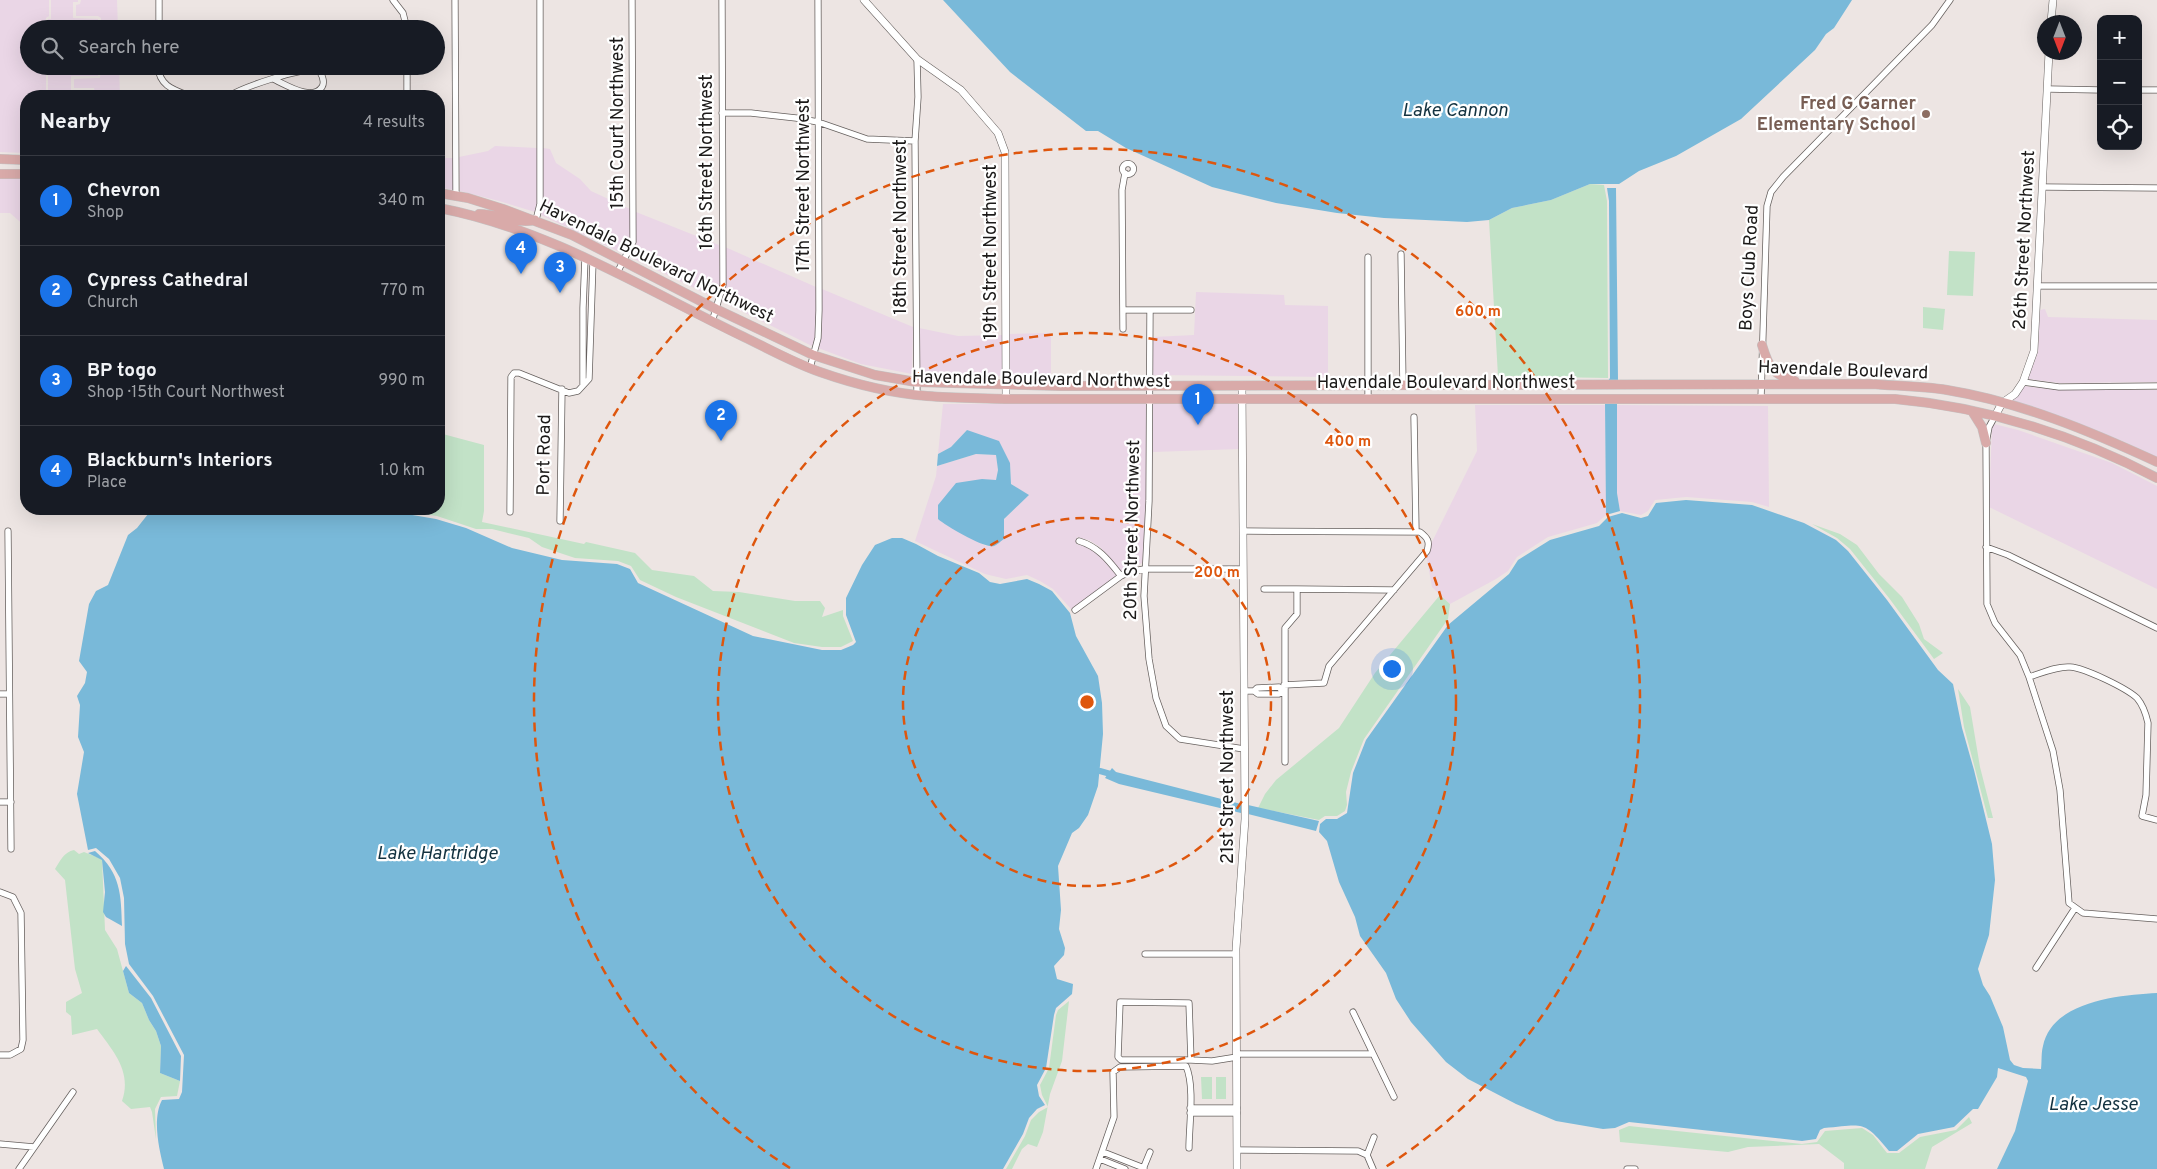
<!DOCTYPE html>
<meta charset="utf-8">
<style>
body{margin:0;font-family:Overpass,sans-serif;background:#20242c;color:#f1f3f6}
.controls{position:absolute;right:15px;top:15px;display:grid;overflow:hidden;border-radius:10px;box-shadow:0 5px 20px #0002}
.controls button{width:45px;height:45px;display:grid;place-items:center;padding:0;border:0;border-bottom:1px solid #363941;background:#171b24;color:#f1f3f6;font:25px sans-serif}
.compass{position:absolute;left:2037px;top:15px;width:45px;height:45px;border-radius:50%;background:#171b24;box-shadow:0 5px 20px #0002;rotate:180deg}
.you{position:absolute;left:1391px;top:668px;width:18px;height:18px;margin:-12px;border:4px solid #fff;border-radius:50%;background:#1a73e8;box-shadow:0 0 0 8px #1a73e833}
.badge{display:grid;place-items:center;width:32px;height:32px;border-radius:50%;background:#1a73e8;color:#fff;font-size:16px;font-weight:700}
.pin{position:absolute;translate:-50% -41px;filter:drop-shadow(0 1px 2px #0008)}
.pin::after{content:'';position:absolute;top:26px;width:18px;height:15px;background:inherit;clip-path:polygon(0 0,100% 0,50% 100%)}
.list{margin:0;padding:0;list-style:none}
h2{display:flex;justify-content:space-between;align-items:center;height:65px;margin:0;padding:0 20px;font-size:21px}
h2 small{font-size:16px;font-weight:400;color:#9ea1a6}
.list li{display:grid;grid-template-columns:32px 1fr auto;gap:15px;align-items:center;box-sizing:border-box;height:90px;padding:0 20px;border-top:1px solid #363941}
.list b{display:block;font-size:19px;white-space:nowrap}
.list p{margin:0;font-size:16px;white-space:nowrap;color:#9ea1a6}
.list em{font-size:16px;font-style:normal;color:#9ea1a6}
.icon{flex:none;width:28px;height:28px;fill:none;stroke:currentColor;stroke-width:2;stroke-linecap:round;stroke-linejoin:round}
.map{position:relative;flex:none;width:2157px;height:1169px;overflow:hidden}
.search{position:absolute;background:#171b24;box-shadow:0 5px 20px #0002;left:20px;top:20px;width:425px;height:55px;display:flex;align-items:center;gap:12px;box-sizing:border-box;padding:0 18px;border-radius:28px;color:#9ea1a6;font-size:19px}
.panel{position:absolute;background:#171b24;box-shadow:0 5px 20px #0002;left:20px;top:90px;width:425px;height:425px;border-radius:20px}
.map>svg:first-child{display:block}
.commercial{fill:#ead6e6}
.green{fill:#c2e2c7}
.water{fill:#79b9d9}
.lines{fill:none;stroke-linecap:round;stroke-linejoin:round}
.canal{stroke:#79b9d9;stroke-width:6}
.minor-casing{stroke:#66605e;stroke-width:7}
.tertiary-casing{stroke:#66605e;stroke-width:8}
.primary-casing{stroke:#c4c3c3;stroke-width:10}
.minor{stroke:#fff;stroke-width:5.5}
.tertiary{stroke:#fff;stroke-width:7}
.primary{stroke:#d9aaa9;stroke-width:9}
.ring{fill:none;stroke:#de560d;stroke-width:2.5;stroke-dasharray:9 6}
.education-dot{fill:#8d6e63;stroke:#fff;stroke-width:2}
.labels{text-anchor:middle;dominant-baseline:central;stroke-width:4.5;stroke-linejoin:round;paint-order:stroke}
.education-label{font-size:18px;font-weight:bold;fill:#785e54;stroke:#fff;text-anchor:end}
.street-label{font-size:18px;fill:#1c1a19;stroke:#fff}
.water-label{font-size:19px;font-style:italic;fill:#133240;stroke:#fff}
.centre{fill:#de560d;stroke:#fff;stroke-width:2.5}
.ring-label{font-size:15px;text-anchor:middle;font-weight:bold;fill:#de560d;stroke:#fff;stroke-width:4.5;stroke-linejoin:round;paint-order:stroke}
</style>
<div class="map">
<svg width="2157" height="1169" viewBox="0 0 2157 1169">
<rect width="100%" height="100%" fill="#ede5e3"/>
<!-- commercial -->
<path class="commercial" d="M 0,0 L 49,0 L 49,16 L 46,18 L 45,29 L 29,29 L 29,66 L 46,66 L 46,92 L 48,96 L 26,96 L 26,153 L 0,152 Z
M 51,0 L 78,0 L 78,2 L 73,2 L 73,18 L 98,19 L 98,29 L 48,29 L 48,19 L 51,19 Z
M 81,0 L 117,0 L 118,29 L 101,29 L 101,18 L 98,16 L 76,16 L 76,5 L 80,4 Z
M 48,66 L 98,66 L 98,76 L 71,76 L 71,91 L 93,91 L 93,96 L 51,96 L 51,93 L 48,92 Z
M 101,66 L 119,66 L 120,96 L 96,96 L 94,88 L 74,88 L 74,79 L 100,78 Z
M 495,146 L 537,148 L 537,203 L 535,212 L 499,201 L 460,191 L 459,157 L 488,151 Z
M 543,148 L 550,149 L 556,163 L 580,179 L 591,191 L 630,209 L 630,241 L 624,254 L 541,215 L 543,204 Z
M 439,158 L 453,158 L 453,190 L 439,187 Z
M 0,179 L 25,179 L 26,227 L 10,213 L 0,213 Z
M 636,212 L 719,245 L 720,285 L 715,298 L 630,257 L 636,242 Z
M 725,247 L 816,287 L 816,333 L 812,346 L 721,301 L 726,286 Z
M 822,289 L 913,327 L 912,374 L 861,364 L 818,348 L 822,334 Z
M 1196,292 L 1284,295 L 1285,305 L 1328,306 L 1328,377 L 1153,375 L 1153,337 L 1194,335 Z
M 2045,309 L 2048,317 L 2157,320 L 2157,382 L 2059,383 L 2028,379 L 2038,352 L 2040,310 Z
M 919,328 L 958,336 L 1003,335 L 1003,376 L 960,377 L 919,374 Z
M 1051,333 L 1051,376 L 1009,376 L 1009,334 Z
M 2024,386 L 2059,390 L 2157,390 L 2157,458 L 2125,442 L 2056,415 L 2011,401 L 2018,396 Z
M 1147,403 L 1146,508 L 1142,563 L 1122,572 L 1100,547 L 1089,540 L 1077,537 L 1076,544 L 1087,547 L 1100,556 L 1117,575 L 1071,609 L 1053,589 L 1040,581 L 1027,575 L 1006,579 L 985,574 L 915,541 L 936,476 L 937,466 L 976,454 L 996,455 L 998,470 L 996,481 L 981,479 L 973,539 L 986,546 L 1004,519 L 1028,495 L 1011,484 L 1010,463 L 967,430 L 951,447 L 938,454 L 943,404 Z
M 1153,403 L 1239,404 L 1240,449 L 1153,452 Z
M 1475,405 L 1605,405 L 1606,515 L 1597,523 L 1548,537 L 1517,557 L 1508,571 L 1496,579 L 1450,604 L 1432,587 L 1426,554 L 1477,451 Z
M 1617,405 L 1768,406 L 1769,507 L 1752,502 L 1686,497 L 1655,500 L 1648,511 L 1641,515 L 1620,511 L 1617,493 Z
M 1994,424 L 2018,430 L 2112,463 L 2157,486 L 2157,589 L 1989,507 L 1992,427 Z"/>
<!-- green -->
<path class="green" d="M 1590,184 L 1604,185 L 1607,201 L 1608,378 L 1498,376 L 1489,220 L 1512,208 L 1551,200 Z
M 1949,251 L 1975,252 L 1973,296 L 1947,295 Z
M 1923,307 L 1945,309 L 1943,330 L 1923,328 Z
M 439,433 L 484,445 L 484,511 L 482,522 L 584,544 L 586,542 L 635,553 L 652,570 L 694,576 L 713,591 L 739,592 L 795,601 L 820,601 L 825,608 L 822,617 L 843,610 L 843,616 L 853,641 L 841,647 L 822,647 L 794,643 L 676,597 L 640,580 L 631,566 L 618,561 L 575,558 L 542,547 L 529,538 L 492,529 L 476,529 L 437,516 L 397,510 L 396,509 L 439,509 Z
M 1812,524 L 1840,534 L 1857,545 L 1879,574 L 1902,597 L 1919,624 L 1924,639 L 1943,653 L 1934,659 L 1889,598 L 1850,549 L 1837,538 Z
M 1440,595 L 1450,604 L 1448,619 L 1364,739 L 1351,772 L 1346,792 L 1347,805 L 1345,811 L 1337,816 L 1325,816 L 1319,820 L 1258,808 L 1265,794 L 1276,780 L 1339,728 L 1375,673 Z
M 1958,689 L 1970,707 L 1980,767 L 1993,818 L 1988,818 L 1964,727 Z
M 74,850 L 79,854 L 84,852 L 102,859 L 105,930 L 117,949 L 129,993 L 142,1003 L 149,1020 L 156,1031 L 161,1046 L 160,1073 L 180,1081 L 177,1096 L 161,1097 L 155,1109 L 156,1139 L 152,1112 L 150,1107 L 131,1109 L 122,1101 C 132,1072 114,1052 97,1029 L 72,1035 L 71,1016 L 66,1012 L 66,1002 L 82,993 L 75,969 L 65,880 L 55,869 C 60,861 64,852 74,850 Z
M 1069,1001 L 1062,1061 L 1050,1094 L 1043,1132 L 1037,1147 L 1028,1144 L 1022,1149 L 1012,1169 L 1006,1169 L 1025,1136 L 1031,1120 L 1039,1112 L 1048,1107 L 1042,1095 L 1040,1085 L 1049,1068 L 1056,1015 L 1058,1010 Z
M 1201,1077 L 1212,1077 L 1212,1099 L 1202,1099 Z
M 1216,1077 L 1226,1077 L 1226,1099 L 1216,1099 Z
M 1969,1117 L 1972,1123 L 1932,1147 L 1925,1169 L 1844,1169 L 1844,1163 L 1819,1144 L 1748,1147 L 1728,1152 L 1620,1142 L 1619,1130 L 1629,1126 L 1802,1144 L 1817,1142 L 1825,1131 L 1862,1128 L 1873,1135 L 1887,1153 L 1899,1153 L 1920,1137 L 1956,1130 Z"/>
<!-- water -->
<path class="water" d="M 943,0 L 1852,0 L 1834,28 L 1826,34 L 1815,50 L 1741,119 L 1676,156 L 1639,171 L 1619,184 L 1590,184 L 1551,200 L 1512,208 L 1489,220 L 1467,222 L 1384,218 L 1337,213 L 1276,203 L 1212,187 L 1126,148 L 1098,131 L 1086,131 L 1010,72 Z
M 1607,188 L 1616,188 L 1618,381 L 1608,381 L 1610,378 L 1609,201 Z
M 1605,403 L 1617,403 L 1617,493 L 1620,511 L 1606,515 Z
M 967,430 L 999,441 L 1010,463 L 1011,484 L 1029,495 L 1004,519 L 1004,539 C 1001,541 997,545 994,546 C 985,549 946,526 938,519 L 938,505 L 956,483 L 982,479 L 996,480 L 998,470 L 996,455 L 976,454 L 937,466 L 938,454 L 951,447 Z
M 1686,500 L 1752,505 L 1804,523 L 1836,540 L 1848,551 L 1887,600 L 1938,670 L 1953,684 L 1962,728 L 1974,770 L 1992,844 L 1995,880 L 1989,935 L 1978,969 L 1983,985 L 1990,996 L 2003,1027 L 2010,1060 L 2014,1065 L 2023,1068 L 2041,1069 C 2042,1061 2041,1053 2043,1046 C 2052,1001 2120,995 2157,993 L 2157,1169 L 1997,1169 L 2015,1131 L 2028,1081 L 2026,1077 L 1998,1068 L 1997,1077 L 1978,1109 L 1973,1109 L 1954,1127 L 1918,1134 L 1897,1151 L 1889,1151 C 1863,1119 1863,1125 1824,1128 L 1820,1130 L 1816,1139 L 1802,1141 L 1629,1122 L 1615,1128 L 1603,1129 L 1556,1121 L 1516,1104 L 1468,1079 L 1446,1062 L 1411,1022 L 1396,999 L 1386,973 L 1360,936 L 1355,917 L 1339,882 L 1327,841 L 1319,832 L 1320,824 L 1326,819 L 1337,819 L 1347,813 L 1353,773 L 1366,740 L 1448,625 L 1509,574 L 1518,560 L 1550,540 L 1599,526 L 1608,517 L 1622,513 L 1641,518 L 1648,516 L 1656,503 Z
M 152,509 L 377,509 L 436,519 L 466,528 L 512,548 L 562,560 L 617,564 L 630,569 L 638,583 L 753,636 L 822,650 L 841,650 L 853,645 L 856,642 L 846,615 L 846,598 L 862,565 L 875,545 L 892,538 L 902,538 L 916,544 L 938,556 L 979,573 L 990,582 L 1000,584 L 1027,579 L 1039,584 L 1052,591 L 1070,613 L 1076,636 L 1098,676 L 1102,703 L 1103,734 L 1098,786 L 1088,815 L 1079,828 L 1072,833 L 1058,866 L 1061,910 L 1059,929 L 1065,948 L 1064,955 L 1054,966 L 1057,979 L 1073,984 L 1072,994 L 1056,1008 L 1054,1015 L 1046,1068 L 1037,1085 L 1039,1096 L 1045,1105 L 1037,1109 L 1029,1118 L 1023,1134 L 1003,1169 L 164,1169 C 159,1149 152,1119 162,1100 L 179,1099 L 182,1092 L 184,1055 L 153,996 L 129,964 L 125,944 L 124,898 L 120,878 L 109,859 L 96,848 L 88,850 L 77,794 L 84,752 L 78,737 L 80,705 L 77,696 L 85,683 L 87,672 L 79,661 L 89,604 L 96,591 L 108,585 L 128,535 L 137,528 Z
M 1112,768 L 1116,772 L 1241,804 L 1241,813 L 1119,784 L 1105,778 Z
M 1248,805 L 1319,821 L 1316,831 L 1248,814 Z
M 95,851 C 121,873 121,895 122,926 L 106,917 L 103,912 L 105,892 L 102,860 L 88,853 Z
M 126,966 L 151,998 L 181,1056 L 180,1081 L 160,1073 L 161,1046 L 156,1031 L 149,1020 L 142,1003 L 129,993 L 123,971 Z"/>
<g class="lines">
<!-- canal -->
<path class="canal" d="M 1100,771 L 1114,775"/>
<!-- minor casing -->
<g class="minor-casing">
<path id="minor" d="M 393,0 L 403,13 L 407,29
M 455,0 L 456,196
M 159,29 L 159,0
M 158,66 C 159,86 174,90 190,96
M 2048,89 L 2101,90
M 2138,90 L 2157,90
M 229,96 C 242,88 307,64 320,72 C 323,77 325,82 322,87 C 312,102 285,84 273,79
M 407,96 L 407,66
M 722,113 L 751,113 L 796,118 L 818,122 L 867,139 L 915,141
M1122.5 169a5.5 5.5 0 1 1 11 0a5.5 5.5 0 1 1-11 0Z
M 2043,187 L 2157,188
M 536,220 L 540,204 L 540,0
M 1401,254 L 1403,386
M 1368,257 L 1368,399
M 617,273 L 633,242 L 632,0
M 2038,286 L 2157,286
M 1123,310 L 1191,310
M 1150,310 L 1149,501 L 1144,596 L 1149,659 L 1156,698 L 1166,726 L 1180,739 L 1244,749
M 712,322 L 723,285 L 722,0
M 1123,329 L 1122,190 L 1125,173
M 810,368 L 818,338 L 819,310 L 818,0
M 2023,382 L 2059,387 L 2157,386
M 583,385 L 583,308 L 585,258
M 917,395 L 915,141 L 918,97 L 917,59
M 1761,398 L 1767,206 L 1771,192 L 1783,177 L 1932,25 L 1950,0
M 1995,416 L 1989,427 L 1986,443 L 1987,604 L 1995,623 L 2020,655 L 2029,677 L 2053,751 L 2060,790 L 2069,903 L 2083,913 L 2157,919
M 1414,417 L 1416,532
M 510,512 L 511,377 L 514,373 L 519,373 L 569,393 L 578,391 L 589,379 L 593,261
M 560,521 L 562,389
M 8,531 L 11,849
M 1243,531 L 1420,532 C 1428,538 1430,542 1427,551 L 1329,666 L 1324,683 L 1284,685
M 1079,541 C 1099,547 1109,561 1121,576
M 1986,547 L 2008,555 L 2157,628
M 1264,589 L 1297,589 L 1297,614 L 1285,628 L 1285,762
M 1297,589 L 1394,590
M 1075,610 L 1121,576 L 1129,572 L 1144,569 L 1243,569
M 2029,677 C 2042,673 2057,666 2070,667 C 2085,668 2126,688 2137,698 C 2143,705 2146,714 2148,723 L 2146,795 L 2142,816 L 2157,820
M 1244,691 L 1254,691 L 1257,688 L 1279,687 L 1282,691
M 1254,691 L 1258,694 L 1279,694 L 1284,691
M 0,694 L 9,694
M 0,802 L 11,802
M 0,892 L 13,897 L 21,913 L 23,1040 L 21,1049 L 10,1055 L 0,1055
M 1145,954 L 1236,954
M 2036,968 L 2075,908
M 1120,1002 L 1189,1003 L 1191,1060 L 1121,1060 L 1118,1057 Z
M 1353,1012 L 1394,1097
M 1237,1054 L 1373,1054
M 1191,1060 L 1212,1061 L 1237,1057
M 1190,1108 L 1237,1108
M 1190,1113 L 1237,1113
M 0,1144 L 34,1147
M 1237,1150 L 1358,1151 L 1367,1155 L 1373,1169
M 1103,1152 L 1144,1168
M 1367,1155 L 1374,1137
M 1100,1159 L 1125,1169
M 19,1169 L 73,1092
M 1096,1169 L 1114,1117 L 1113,1072 L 1120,1067 L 1186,1066 C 1195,1086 1189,1126 1189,1148
M 1143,1169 L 1150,1152
M 1627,1169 L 1635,1169"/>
</g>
<!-- tertiary casing -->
<g class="tertiary-casing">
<path id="tertiary" d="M 864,0 L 917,59 L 961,90 L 998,133 L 1005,152 L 1006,399
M 2051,22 L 2053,0
M 1995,416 L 2002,403 L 2015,394 L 2023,382 L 2034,351 L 2049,52
M 1237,1169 L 1236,949 L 1245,819 L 1242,385"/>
</g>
<!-- primary casing -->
<g class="primary-casing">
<path id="primary" d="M 0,159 L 26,160
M 0,174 L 26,174
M 439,193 L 468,198 L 503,209 L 572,235 L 716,309 L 813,355 L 875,375 L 916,382 L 1062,386 L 1871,384 C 1896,386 1922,386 1947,390 C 2020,402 2090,431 2157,462
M 439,208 C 549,229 644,289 744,337 C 769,349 794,363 820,372 C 854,384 890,393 927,396 C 953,398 980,398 1006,399 L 1895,399 C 1986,407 2077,436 2157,478
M 479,214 C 499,214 516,224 535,220
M 1762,345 C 1769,368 1772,374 1795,381
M 1972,411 L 1982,427 L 1986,443"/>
</g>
<!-- minor -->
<use href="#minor" class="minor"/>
<!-- tertiary -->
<use href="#tertiary" class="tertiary"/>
<!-- primary -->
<use href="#primary" class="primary"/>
</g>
<!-- distance rings -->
<g class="ring">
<circle cx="1087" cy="702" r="184"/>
<circle cx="1087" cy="702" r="369"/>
<path d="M790 1168A553 553 0 1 1 1384 1168"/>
</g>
<!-- markers -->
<circle class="education-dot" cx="1926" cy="114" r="5"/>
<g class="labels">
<!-- education labels -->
<g class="education-label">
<text x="1916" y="104">Fred G Garner<tspan x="1916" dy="21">Elementary School</tspan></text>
</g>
<!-- street labels -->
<g class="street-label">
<text transform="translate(618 123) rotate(-90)">15th Court Northwest</text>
<text transform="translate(707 162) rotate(-90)">16th Street Northwest</text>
<text transform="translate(804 185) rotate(-90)">17th Street Northwest</text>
<text transform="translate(901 227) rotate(-90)">18th Street Northwest</text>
<text transform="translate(2025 240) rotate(-87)">26th Street Northwest</text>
<text transform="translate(991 252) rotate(-90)">19th Street Northwest</text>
<text transform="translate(656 262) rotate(26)">Havendale Boulevard Northwest</text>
<text transform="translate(1750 268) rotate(-87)">Boys Club Road</text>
<text transform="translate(1843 371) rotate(2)">Havendale Boulevard</text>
<text transform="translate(1041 380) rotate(1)">Havendale Boulevard Northwest</text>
<text x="1446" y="383">Havendale Boulevard Northwest</text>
<text transform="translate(545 455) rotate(-89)">Port Road</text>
<text transform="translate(1133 530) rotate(-89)">20th Street Northwest</text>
<text transform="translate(1228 777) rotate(-90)">21st Street Northwest</text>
</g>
<!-- water labels -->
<g class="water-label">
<text x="1455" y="111">Lake Cannon</text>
<text x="437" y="854">Lake Hartridge</text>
<text x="2093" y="1105">Lake Jesse</text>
</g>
</g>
<circle cx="1087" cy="702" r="8" class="centre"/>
<g class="ring-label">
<text x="1478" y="316">600 m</text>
<text x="1348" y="446">400 m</text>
<text x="1217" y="577">200 m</text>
</g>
</svg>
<div class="controls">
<button>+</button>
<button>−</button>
<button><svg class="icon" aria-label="locate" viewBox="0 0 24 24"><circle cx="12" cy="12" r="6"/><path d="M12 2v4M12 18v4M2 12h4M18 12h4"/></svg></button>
</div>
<svg class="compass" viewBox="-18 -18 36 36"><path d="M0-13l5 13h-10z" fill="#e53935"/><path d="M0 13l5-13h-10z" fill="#9ea1a6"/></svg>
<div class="you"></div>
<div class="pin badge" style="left:1198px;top:425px">1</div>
<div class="pin badge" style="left:721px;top:441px">2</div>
<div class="pin badge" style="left:560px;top:293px">3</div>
<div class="pin badge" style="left:521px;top:274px">4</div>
<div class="search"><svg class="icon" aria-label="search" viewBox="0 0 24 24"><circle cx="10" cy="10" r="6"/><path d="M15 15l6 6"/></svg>Search here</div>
<section class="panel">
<h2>Nearby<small>4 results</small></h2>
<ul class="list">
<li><span class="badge">1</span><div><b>Chevron</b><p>Shop</p></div><em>340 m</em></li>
<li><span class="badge">2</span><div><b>Cypress Cathedral</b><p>Church</p></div><em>770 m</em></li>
<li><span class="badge">3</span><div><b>BP togo</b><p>Shop · 15th Court Northwest</p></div><em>990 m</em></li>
<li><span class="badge">4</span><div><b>Blackburn's Interiors</b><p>Place</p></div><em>1.0 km</em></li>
</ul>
</section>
</div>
